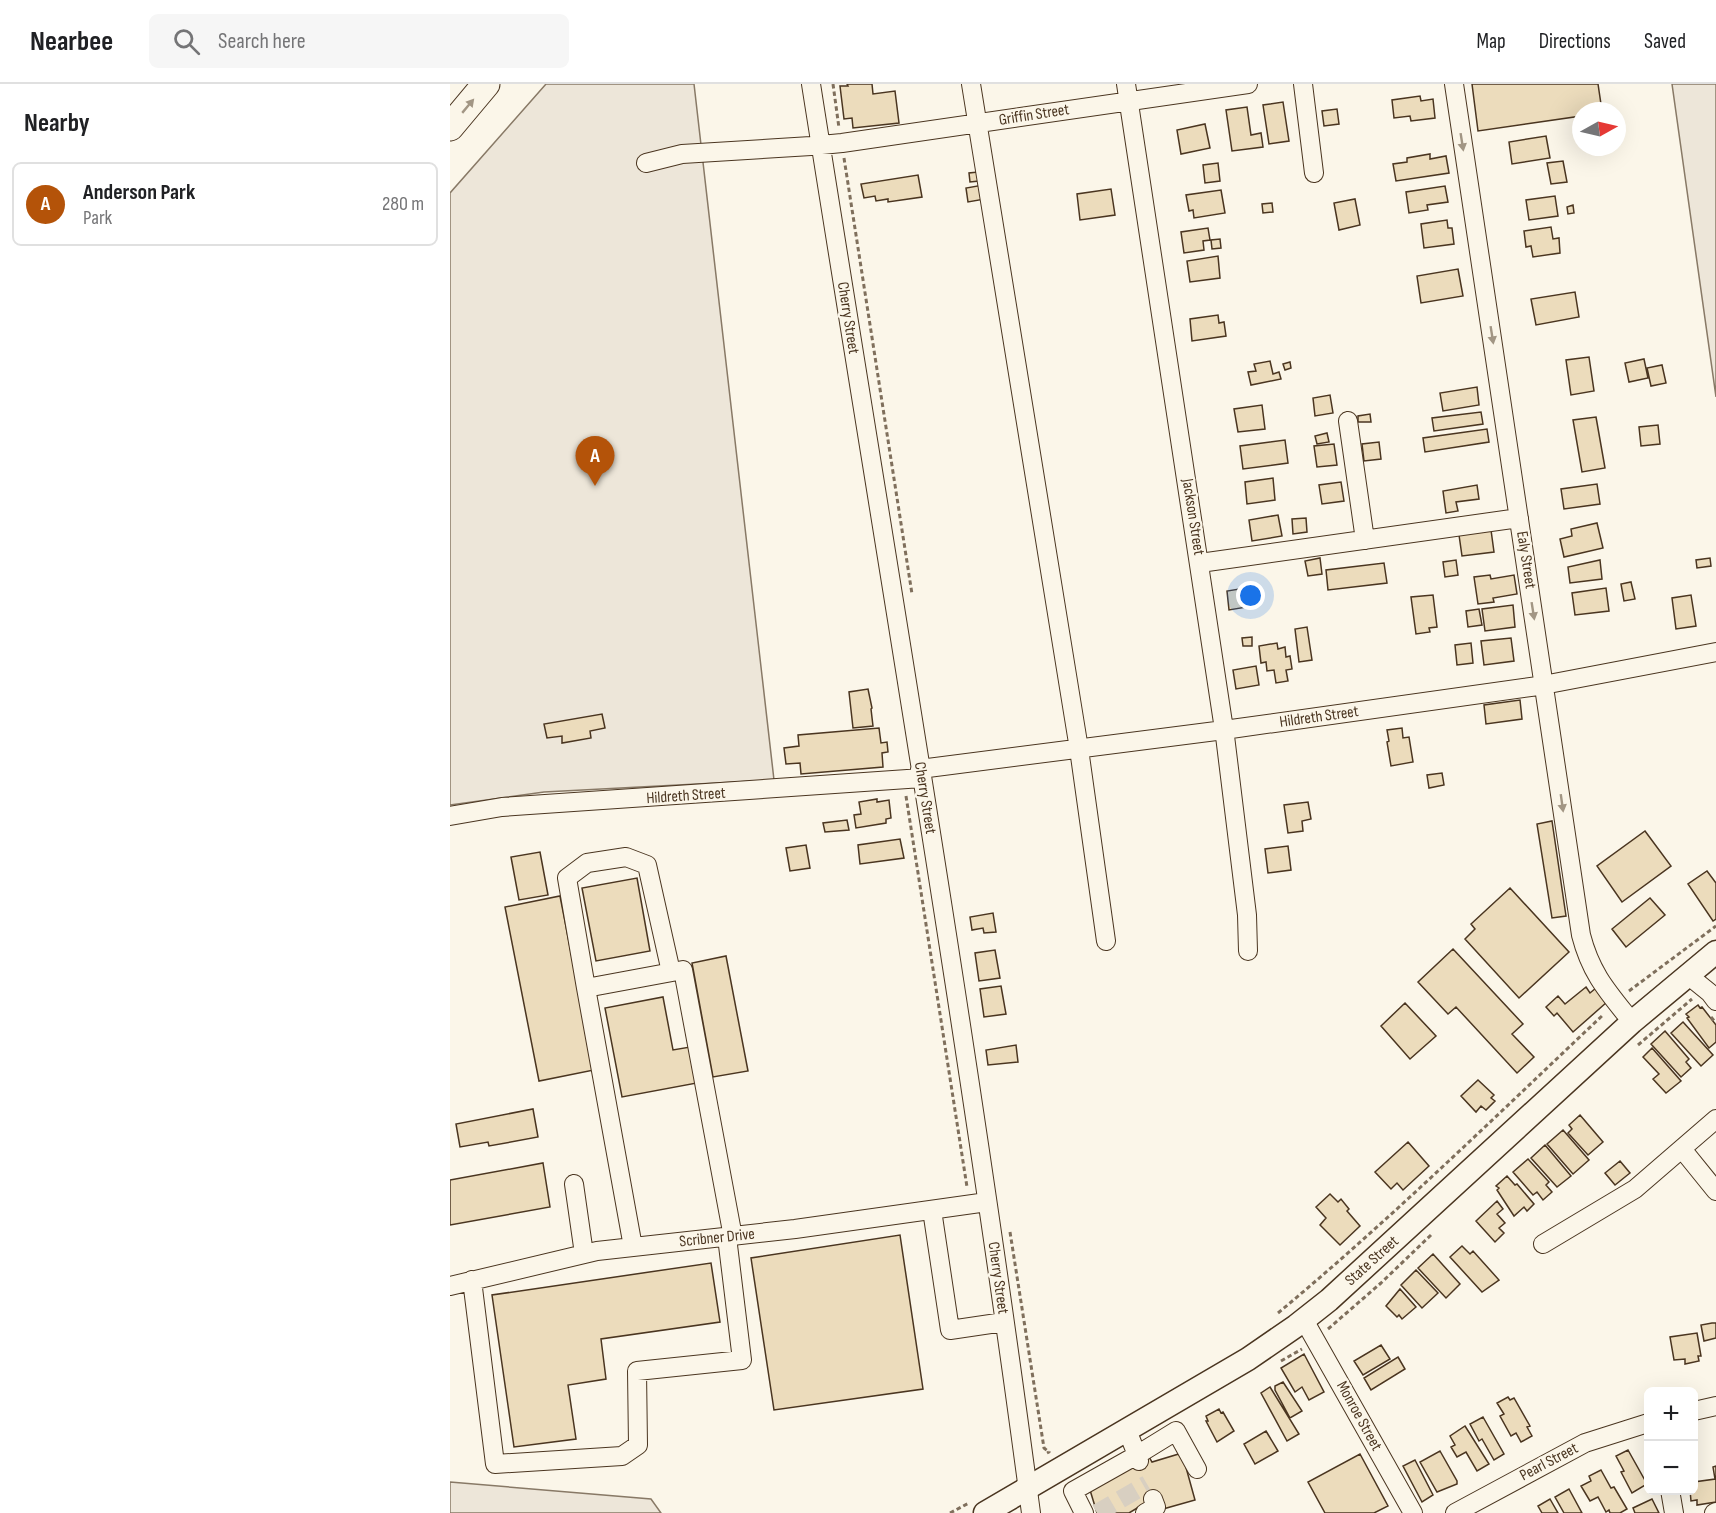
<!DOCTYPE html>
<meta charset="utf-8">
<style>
body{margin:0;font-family:"Sofia Sans Condensed",sans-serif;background:#f6f6f6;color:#202124}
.controls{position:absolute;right:18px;bottom:18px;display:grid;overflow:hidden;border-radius:9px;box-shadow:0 6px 24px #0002}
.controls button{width:54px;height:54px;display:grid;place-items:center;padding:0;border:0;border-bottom:2px solid #e0e0e0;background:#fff;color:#202124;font:30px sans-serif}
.compass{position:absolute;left:1122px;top:18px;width:54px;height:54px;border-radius:50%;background:#fff;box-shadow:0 6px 24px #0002;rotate:82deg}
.you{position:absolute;left:801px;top:512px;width:21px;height:21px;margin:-15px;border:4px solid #fff;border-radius:50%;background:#1a73e8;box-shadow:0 0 0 9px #1a73e833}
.badge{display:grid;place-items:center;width:39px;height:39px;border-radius:50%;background:#b45309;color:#fff;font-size:20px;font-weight:700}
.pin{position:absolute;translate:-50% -50px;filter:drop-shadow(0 2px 3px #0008)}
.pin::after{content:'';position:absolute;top:32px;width:21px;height:18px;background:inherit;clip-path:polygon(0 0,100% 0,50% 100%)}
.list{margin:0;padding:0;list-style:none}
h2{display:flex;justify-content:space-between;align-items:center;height:78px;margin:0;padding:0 24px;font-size:26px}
h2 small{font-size:20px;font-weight:400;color:#757577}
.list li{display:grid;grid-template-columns:39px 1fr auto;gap:18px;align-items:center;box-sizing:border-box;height:84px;margin:0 12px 12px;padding:0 12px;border:2px solid #e0e0e0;border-radius:9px}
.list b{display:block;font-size:22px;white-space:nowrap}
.list p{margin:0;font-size:20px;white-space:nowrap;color:#757577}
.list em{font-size:20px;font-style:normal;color:#757577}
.icon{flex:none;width:33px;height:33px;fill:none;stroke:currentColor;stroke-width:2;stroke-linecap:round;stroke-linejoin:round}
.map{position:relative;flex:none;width:1266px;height:1429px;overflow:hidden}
header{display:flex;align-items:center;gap:36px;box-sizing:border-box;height:84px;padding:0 30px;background:#fff;border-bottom:2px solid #e0e0e0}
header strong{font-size:28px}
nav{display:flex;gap:33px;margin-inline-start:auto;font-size:21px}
.search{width:420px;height:54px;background:#f6f6f6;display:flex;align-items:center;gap:15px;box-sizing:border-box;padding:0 21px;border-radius:9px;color:#757577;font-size:22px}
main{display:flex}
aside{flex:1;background:#fff}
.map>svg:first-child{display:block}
.green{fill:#ede6d9;stroke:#887966;stroke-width:1.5}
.building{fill:#ecdcbc;stroke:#4a3520;stroke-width:1.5}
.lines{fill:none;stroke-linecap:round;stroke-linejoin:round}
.minor-tunnel{stroke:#d8cfc1;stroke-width:18;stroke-dasharray:18 9;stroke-linecap:butt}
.minor-casing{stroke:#4a3520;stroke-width:20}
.major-casing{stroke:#4a3520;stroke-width:25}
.highway-casing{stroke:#4a3520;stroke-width:29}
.path{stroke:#7f6f5c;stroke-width:3;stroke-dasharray:4.5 3;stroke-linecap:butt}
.minor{stroke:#fbf6e9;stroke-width:18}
.major{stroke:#fbf6e9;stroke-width:22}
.highway{stroke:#fbf6e9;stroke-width:27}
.oneway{fill:#a29684}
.labels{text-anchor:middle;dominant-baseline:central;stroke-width:4.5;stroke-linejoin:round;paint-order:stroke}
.street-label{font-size:16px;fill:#4a3520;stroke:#fbf6e9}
</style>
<header>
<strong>Nearbee</strong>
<div class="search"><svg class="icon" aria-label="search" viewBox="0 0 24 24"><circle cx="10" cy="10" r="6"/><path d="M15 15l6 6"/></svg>Search here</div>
<nav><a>Map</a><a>Directions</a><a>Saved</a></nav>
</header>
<main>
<aside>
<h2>Nearby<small></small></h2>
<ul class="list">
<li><span class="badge">A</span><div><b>Anderson Park</b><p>Park</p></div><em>280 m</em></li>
</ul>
</aside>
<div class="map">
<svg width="1266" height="1429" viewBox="0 0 1266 1429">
<rect width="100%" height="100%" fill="#fbf6e9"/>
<!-- green -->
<path class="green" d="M 96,0 L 244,0 L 324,696 L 94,708 L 0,721 L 0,109 Z
M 1222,0 L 1266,0 L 1266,313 Z
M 0,1398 L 201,1415 L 211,1429 L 0,1429 Z"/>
<!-- building -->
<path class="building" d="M 397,0 L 422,0 L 423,10 L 445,7 L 449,39 L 403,44 L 402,34 L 394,35 L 390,2 L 398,2 Z
M 1022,0 L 1148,0 L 1152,27 L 1131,27 L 1131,32 L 1028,47 Z
M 970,12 L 971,17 L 983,15 L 985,34 L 961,37 L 960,32 L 944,34 L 942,16 Z
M 833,18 L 839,57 L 819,60 L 813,21 Z
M 797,23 L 801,51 L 811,49 L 813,63 L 782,67 L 776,26 Z
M 887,25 L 889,40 L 874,42 L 872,27 Z
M 755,40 L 760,64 L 731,70 L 727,46 Z
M 1096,52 L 1100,74 L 1062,80 L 1059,58 Z
M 980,70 L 980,75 L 996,72 L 999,89 L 946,97 L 943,80 L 957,78 L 957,74 Z
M 1113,77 L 1117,98 L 1101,100 L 1097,79 Z
M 768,79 L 770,97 L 755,99 L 753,81 Z
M 528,88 L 529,97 L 520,98 L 519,89 Z
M 468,91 L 472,113 L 438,118 L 438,115 L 426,117 L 425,112 L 414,114 L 411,100 Z
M 533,101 L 535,115 L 518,118 L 516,104 Z
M 995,102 L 998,118 L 977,121 L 978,126 L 959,129 L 956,108 Z
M 661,105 L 665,131 L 630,136 L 627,110 Z
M 771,106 L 775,129 L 744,134 L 743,126 L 739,127 L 736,111 Z
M 1105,112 L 1108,132 L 1079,136 L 1076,116 Z
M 905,115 L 910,141 L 889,146 L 884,119 Z
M 822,119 L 823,128 L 813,129 L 812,120 Z
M 1123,121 L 1124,129 L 1118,130 L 1117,123 Z
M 997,136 L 998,144 L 1002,144 L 1004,160 L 974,164 L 971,140 Z
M 1101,143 L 1103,155 L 1109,154 L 1110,169 L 1083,173 L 1081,162 L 1076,163 L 1074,147 Z
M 758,144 L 760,156 L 753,157 L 754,166 L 734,169 L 731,148 Z
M 770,155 L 771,164 L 762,165 L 761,156 Z
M 768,172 L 770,194 L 740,198 L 737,177 Z
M 1008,185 L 1013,212 L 971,219 L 967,192 Z
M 1125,208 L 1129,233 L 1086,241 L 1081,215 Z
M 768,231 L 769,239 L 774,238 L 776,252 L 742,257 L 740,235 Z
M 1139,273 L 1144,307 L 1121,311 L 1116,276 Z
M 1194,275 L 1198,294 L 1179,298 L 1175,279 Z
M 820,277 L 823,290 L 829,288 L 831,295 L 801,301 L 798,288 L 806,287 L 804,280 Z
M 840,278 L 841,284 L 835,286 L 833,280 Z
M 1212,281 L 1216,299 L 1201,302 L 1197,284 Z
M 1027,303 L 1029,321 L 993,327 L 990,309 Z
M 880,311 L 883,329 L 865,332 L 863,314 Z
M 812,321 L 815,345 L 788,348 L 784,325 Z
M 1031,328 L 1033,340 L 984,347 L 982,334 Z
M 920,330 L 921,338 L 908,338 L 908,332 Z
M 1146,333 L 1155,384 L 1132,388 L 1123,336 Z
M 1208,341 L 1210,360 L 1191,362 L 1189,343 Z
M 1037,345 L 1039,358 L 975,368 L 973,354 Z
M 877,349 L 879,358 L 867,360 L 865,352 Z
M 835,356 L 838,379 L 793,385 L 790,362 Z
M 929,358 L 931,375 L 914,377 L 912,360 Z
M 884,360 L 887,381 L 867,383 L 864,362 Z
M 823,394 L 825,416 L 797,420 L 795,398 Z
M 891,398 L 894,417 L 872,420 L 869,401 Z
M 1147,400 L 1150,420 L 1114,425 L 1111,405 Z
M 1027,401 L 1029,415 L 1006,418 L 1008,427 L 996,429 L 993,407 Z
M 828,431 L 832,452 L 802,457 L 799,436 Z
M 856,434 L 857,448 L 843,450 L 842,435 Z
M 1147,439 L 1153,464 L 1114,473 L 1110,455 L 1122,452 L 1121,445 Z
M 1041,446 L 1044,468 L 1012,472 L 1009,451 Z
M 870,474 L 872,490 L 858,492 L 855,477 Z
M 1260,474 L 1261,482 L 1247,484 L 1246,476 Z
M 1006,476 L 1008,491 L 995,493 L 993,478 Z
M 1150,476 L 1152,495 L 1120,499 L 1118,483 Z
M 934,479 L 937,499 L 878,506 L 876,486 Z
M 1040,491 L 1041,495 L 1064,491 L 1067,510 L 1043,514 L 1044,518 L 1028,520 L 1024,493 Z
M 1181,498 L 1185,515 L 1174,517 L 1171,500 Z
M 795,504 L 797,523 L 779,526 L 777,507 Z
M 1156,504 L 1159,527 L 1125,531 L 1122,509 Z
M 983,511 L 987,543 L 979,544 L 980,548 L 966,550 L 961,513 Z
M 1241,511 L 1246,542 L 1226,545 L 1222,514 Z
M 1063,521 L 1065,543 L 1035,547 L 1032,525 Z
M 1029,525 L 1032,541 L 1018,543 L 1016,527 Z
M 857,543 L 862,576 L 849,578 L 845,545 Z
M 802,553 L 802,562 L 793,562 L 792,554 Z
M 1061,554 L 1064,577 L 1034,581 L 1031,557 Z
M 827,559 L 828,565 L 835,563 L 836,573 L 840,572 L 842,585 L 836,586 L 838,597 L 826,599 L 824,586 L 817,587 L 816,578 L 811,579 L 809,562 Z
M 1021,559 L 1023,579 L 1007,581 L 1005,561 Z
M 806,582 L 809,601 L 786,605 L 783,586 Z
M 418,605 L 422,624 L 421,625 L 423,642 L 403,644 L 399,608 Z
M 1070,616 L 1072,635 L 1036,640 L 1034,621 Z
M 152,630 L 155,644 L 140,647 L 141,654 L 112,659 L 112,652 L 97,654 L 94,640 Z
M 429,644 L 431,659 L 437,658 L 438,668 L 432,669 L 433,683 L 351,690 L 350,679 L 336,680 L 334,664 L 349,662 L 348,651 Z
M 952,644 L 953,654 L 959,653 L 963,678 L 941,682 L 937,658 L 939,657 L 937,646 Z
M 992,689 L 994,701 L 979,704 L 977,691 Z
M 427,715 L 427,718 L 439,716 L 441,734 L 436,735 L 436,739 L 406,744 L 404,731 L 411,730 L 409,718 Z
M 858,718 L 861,735 L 852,737 L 853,747 L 838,749 L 834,721 Z
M 397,736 L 399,746 L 375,748 L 373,739 Z
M 1102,737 L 1116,832 L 1102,834 L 1087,740 Z
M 1195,747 L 1221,782 L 1172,818 L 1147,782 Z
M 450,755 L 454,774 L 410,780 L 408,761 Z
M 356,761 L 360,784 L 340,787 L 336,764 Z
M 838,762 L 841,786 L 818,789 L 815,765 Z
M 90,768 L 98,811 L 69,816 L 61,773 Z
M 1257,787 L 1266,799 L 1266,835 L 1263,837 L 1238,800 Z
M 187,794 L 200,867 L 146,877 L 132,804 Z
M 1060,804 L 1119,868 L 1069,914 L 1015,855 L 1025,845 L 1021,840 Z
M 110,812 L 144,986 L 89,997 L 55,823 Z
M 1200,814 L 1215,831 L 1176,863 L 1162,845 Z
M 543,829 L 546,848 L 534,849 L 533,844 L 522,846 L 520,833 Z
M 1003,865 L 1073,940 L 1062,950 L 1084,973 L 1067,989 L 1006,923 L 998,930 L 968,898 Z
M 545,866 L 550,894 L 529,897 L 525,869 Z
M 276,872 L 298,987 L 263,993 L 242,879 Z
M 551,902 L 556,930 L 534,933 L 530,905 Z
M 1136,903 L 1140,909 L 1146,904 L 1157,918 L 1123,948 L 1107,929 L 1104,932 L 1096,923 L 1108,912 L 1115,920 Z
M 213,913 L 223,966 L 240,963 L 247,999 L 172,1013 L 155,924 Z
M 955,919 L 986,952 L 960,975 L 931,942 Z
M 1248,921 L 1250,924 L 1252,923 L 1266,941 L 1266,958 L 1259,964 L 1237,934 L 1239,933 L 1236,930 Z
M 1233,938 L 1263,971 L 1251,982 L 1221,949 Z
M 1215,947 L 1239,975 L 1236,978 L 1241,984 L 1231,993 L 1201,960 Z
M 566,961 L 568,978 L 538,981 L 536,966 Z
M 1202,964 L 1231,997 L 1216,1009 L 1203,995 L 1209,990 L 1193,973 Z
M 1028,996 L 1044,1011 L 1041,1014 L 1045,1017 L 1036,1026 L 1031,1022 L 1026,1028 L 1011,1012 Z
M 83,1025 L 88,1053 L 39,1062 L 38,1058 L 10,1063 L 6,1040 Z
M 1130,1031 L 1153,1058 L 1138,1071 L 1118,1049 L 1122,1045 L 1119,1041 Z
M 1113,1046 L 1139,1076 L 1123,1090 L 1097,1060 Z
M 958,1058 L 979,1082 L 953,1106 L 947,1099 L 941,1105 L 925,1088 Z
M 1095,1061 L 1121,1092 L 1107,1103 L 1081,1074 Z
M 1078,1075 L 1099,1098 L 1096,1101 L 1102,1108 L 1093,1116 L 1087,1108 L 1083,1111 L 1063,1088 Z
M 1170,1077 L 1180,1089 L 1165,1101 L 1155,1089 Z
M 93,1079 L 100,1123 L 0,1141 L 0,1096 Z
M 1057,1092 L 1065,1101 L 1067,1100 L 1084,1120 L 1077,1127 L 1074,1123 L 1064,1132 L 1047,1106 L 1049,1104 L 1046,1102 Z
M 880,1110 L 888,1118 L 891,1115 L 899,1125 L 897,1127 L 910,1142 L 890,1161 L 870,1141 L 876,1134 L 866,1123 Z
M 1047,1117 L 1053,1125 L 1047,1130 L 1055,1139 L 1049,1144 L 1054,1149 L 1045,1158 L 1026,1137 Z
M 450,1151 L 473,1305 L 324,1326 L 301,1174 Z
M 1012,1162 L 1020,1170 L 1023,1167 L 1049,1196 L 1032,1208 L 1000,1173 Z
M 983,1170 L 1010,1200 L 996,1214 L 968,1184 Z
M 261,1179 L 270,1238 L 151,1255 L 156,1295 L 118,1301 L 126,1355 L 64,1363 L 42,1211 Z
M 966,1186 L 988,1209 L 972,1224 L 951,1201 Z
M 950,1205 L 966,1223 L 952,1235 L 949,1231 L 947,1233 L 936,1222 Z
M 1262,1239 L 1266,1239 L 1266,1254 L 1254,1257 L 1251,1241 Z
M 1247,1249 L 1251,1272 L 1248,1272 L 1249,1277 L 1235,1280 L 1235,1275 L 1224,1276 L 1220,1253 Z
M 931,1261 L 940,1275 L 913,1291 L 904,1277 Z
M 854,1270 L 874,1308 L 859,1316 L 852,1303 L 845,1308 L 831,1284 Z
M 948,1273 L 955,1285 L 921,1306 L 914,1294 Z
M 833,1298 L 852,1327 L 840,1334 L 825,1306 L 825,1302 Z
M 820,1303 L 849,1350 L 837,1357 L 811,1309 Z
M 1058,1313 L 1060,1316 L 1064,1314 L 1080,1342 L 1077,1343 L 1082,1352 L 1071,1358 L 1066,1349 L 1061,1352 L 1050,1332 L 1054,1330 L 1047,1319 Z
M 769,1325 L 771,1329 L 773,1328 L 784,1347 L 767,1358 L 756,1337 L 758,1337 L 756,1332 Z
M 1033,1333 L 1054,1370 L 1044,1376 L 1032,1355 L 1029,1357 L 1020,1340 Z
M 1015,1342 L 1039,1380 L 1027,1387 L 1016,1368 L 1007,1373 L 1001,1363 L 1005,1361 L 1000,1352 Z
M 816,1347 L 828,1367 L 805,1380 L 794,1360 Z
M 1178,1366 L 1197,1400 L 1182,1409 L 1171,1388 L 1174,1387 L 1166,1372 Z
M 990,1367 L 1007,1397 L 1007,1400 L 987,1408 L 970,1378 Z
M 732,1369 L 745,1416 L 713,1425 L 709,1411 L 679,1429 L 647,1429 L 640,1406 L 698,1371 L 702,1378 Z
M 910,1370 L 938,1422 L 924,1429 L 875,1429 L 858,1398 Z
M 965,1376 L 983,1411 L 972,1418 L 953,1382 Z
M 1266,1382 L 1266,1418 L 1247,1421 L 1247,1416 L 1241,1417 L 1240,1406 L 1244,1406 L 1244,1398 L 1265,1395 L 1263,1383 Z
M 1151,1386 L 1161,1404 L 1164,1403 L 1177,1425 L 1170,1429 L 1160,1429 L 1159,1426 L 1156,1428 L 1148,1413 L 1140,1417 L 1131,1402 L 1141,1397 L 1139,1392 Z
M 1119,1405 L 1132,1429 L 1114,1429 L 1105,1413 Z
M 1100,1415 L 1108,1429 L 1092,1429 L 1088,1422 Z
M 1202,1415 L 1209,1429 L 1185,1429 L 1183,1424 Z"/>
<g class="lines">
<!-- minor-tunnel -->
<path class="minor-tunnel" d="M 647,1429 L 697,1400"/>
<!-- minor casing -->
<g class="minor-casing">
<path id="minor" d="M 361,0 C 436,476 518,951 581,1429
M 521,0 L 629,665 L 656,857
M 676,0 L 775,652 L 797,831 L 798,867
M 853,0 L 864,89
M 1004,0 L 1131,851 C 1141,890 1158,908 1182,938
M 196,79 L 232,70 L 361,62 L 392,59 L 798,0
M 898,337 L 915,456
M 750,479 L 1069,434
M 470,685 L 774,646 L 1088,602 L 1266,568
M 0,732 L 52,723 L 472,694
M 1239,892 L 1260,909 L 1266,917
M 136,904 L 117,794 L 137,779 L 176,773 L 197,781 L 221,888
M 1232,1065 L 1266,1107
M 124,1100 L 134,1170
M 482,1126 L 500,1246 L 554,1238
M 1093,1160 L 1185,1105 L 1266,1035
M 183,1163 L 136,904 L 233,886 L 283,1153
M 22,1196 L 45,1380 L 172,1372 L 188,1361 L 187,1287 L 292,1276 L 277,1153
M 0,1202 L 147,1167 L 345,1145 L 537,1118
M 854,1236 L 963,1429
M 1244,1327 L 1266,1322
M 689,1377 L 687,1371 L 726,1347 L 747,1385
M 1220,1406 L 1224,1429
M 634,1429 L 623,1407 L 687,1371 L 677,1346
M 695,1429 L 706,1423 L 703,1415
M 1005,1429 L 1135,1359 L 1198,1339
M 1264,1429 L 1266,1428"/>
</g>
<!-- major casing -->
<g class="major-casing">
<path id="major" d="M 535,1429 L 798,1275 L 846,1242 L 879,1216 L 1182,938 L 1266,868"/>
</g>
<!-- highway casing -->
<g class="highway-casing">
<path id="highway" d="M 0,43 L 36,0"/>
</g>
<!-- path -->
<path class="path" d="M 383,0 L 389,44
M 394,74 L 462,510
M 456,712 L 517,1103
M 1179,907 L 1266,842
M 1261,933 L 1266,939
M 1188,961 L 1242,915
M 560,1148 L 594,1364 L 599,1368 L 597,1369
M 828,1229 C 941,1135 1047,1031 1154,930
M 878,1245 L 931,1199 L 982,1150
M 831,1277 L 852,1265
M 500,1429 L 519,1419"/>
<!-- minor -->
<use href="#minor" class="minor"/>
<!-- major -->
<use href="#major" class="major"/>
<!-- highway -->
<use href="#highway" class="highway"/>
</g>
<!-- one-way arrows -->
<defs><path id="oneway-solid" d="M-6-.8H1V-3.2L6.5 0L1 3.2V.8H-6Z" transform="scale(1.5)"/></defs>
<g class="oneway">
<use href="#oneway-solid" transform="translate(18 22) rotate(-50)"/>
<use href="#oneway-solid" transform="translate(1012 58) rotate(81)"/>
<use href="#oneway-solid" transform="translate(1042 251) rotate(81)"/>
<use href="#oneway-solid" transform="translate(1083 527) rotate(81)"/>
<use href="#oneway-solid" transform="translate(1112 719) rotate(82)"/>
</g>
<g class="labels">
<!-- street labels -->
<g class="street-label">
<text transform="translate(584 31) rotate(-9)">Griffin Street</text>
<text transform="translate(398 234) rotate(81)">Cherry Street</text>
<text transform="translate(743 433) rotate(81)">Jackson Street</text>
<text transform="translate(1076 476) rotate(81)">Ealy Street</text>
<text transform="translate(869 633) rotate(-8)">Hildreth Street</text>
<text transform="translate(236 712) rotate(-4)">Hildreth Street</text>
<text transform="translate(475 714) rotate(81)">Cherry Street</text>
<text transform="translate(267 1154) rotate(-6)">Scribner Drive</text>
<text transform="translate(922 1177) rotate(-42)">State Street</text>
<text transform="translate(548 1194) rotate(82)">Cherry Street</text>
<text transform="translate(909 1332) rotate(61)">Monroe Street</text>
<text transform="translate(1099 1378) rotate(-28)">Pearl Street</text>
</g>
</g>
</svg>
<div class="controls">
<button>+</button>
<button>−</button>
</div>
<svg class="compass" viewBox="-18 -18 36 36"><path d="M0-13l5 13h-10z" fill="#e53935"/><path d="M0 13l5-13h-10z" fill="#757577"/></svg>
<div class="you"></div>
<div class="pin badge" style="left:145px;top:402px">A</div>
</div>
</main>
